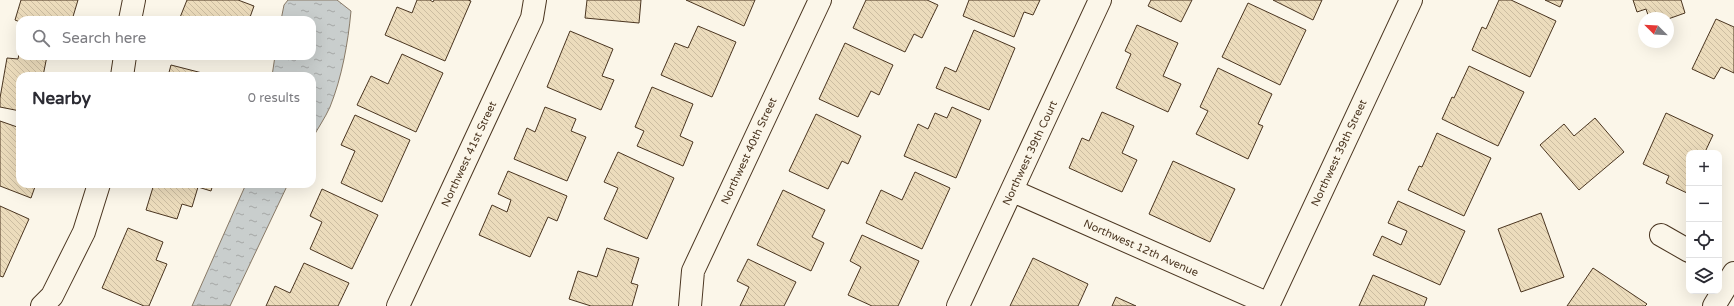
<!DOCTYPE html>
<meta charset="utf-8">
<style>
body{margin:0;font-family:"Varela Round",sans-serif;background:#f7f7f7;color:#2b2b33}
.controls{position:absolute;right:12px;bottom:12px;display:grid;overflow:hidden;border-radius:8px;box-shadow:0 4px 16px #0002}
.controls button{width:36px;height:36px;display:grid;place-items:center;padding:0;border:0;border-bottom:1px solid #e1e1e2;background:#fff;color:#2b2b33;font:20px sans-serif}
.compass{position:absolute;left:1638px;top:12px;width:36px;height:36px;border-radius:50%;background:#fff;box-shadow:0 4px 16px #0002;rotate:294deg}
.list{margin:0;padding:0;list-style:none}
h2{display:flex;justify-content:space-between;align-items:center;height:52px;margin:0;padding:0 16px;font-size:17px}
h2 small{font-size:13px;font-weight:400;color:#7c7c81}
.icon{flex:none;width:22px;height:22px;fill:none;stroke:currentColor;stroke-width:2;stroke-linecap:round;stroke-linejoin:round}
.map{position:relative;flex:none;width:1734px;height:306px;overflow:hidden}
.search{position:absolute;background:#fff;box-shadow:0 4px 16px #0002;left:16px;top:16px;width:300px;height:44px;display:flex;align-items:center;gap:10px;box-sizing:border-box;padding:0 14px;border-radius:12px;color:#7c7c81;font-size:15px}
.panel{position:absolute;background:#fff;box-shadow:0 4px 16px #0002;left:16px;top:72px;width:300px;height:116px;border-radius:12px}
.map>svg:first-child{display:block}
.water{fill:url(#water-ripples);stroke:#887966}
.building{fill:url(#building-back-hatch);stroke:#4a3520}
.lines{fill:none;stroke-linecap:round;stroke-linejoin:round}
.minor-casing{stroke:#4a3520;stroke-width:24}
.minor{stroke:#fbf6e9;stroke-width:22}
.labels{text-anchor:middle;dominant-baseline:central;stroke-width:3;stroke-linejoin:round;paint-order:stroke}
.street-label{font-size:11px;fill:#4a3520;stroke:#fbf6e9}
</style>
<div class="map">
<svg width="1734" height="306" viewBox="0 0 1734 306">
<defs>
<pattern id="water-ripples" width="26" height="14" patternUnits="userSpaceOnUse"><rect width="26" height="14" fill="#c9cecd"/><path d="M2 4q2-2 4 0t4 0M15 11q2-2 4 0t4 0" fill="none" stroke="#a5a8a6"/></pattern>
<pattern id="building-back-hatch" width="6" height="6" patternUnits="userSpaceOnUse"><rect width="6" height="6" fill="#ecdcbc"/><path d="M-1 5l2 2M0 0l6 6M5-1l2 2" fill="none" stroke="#ccbda1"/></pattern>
</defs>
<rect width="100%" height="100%" fill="#fbf6e9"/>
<!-- water -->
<path class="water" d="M 288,0 L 337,0 L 351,11 C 348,43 342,77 330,107 C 325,118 318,128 312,139 L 312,76 L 272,76 L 275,56 L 312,56 L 312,20 L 281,20 L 284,5 Z
M 246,184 L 288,184 L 230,306 L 192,306 Z"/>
<!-- building -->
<path class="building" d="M 21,0 L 78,0 L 72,20 L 20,20 L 20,22 L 15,20 Z
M 187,0 L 238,0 L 254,6 L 249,20 L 179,20 Z
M 417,0 L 430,0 L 433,2 L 434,0 L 468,0 L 471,1 L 445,61 L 385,35 L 397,7 L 412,13 Z
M 587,0 L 641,0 L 639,23 L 585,18 Z
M 686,0 L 755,0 L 744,26 Z
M 866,0 L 927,0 L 938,5 L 922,38 L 914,34 L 905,52 L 853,28 Z
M 969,0 L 1040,0 L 1033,15 L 1024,12 L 1014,37 L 963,16 Z
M 1151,0 L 1192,0 L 1181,22 L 1148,6 Z
M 1273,0 L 1322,0 L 1313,20 Z
M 1499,0 L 1511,0 L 1556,21 L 1530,77 L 1472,50 L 1482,27 L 1486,29 Z
M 1545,0 L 1563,0 L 1560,7 Z
M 1633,0 L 1681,0 L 1685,13 L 1668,19 L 1649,18 L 1646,9 L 1637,12 Z
M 1248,3 L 1306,30 L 1280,85 L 1222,57 Z
M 1716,19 L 1734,27 L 1734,73 L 1721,67 L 1714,79 L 1692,69 Z
M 1137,25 L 1178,43 L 1163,76 L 1181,84 L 1168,112 L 1116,88 L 1131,54 L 1125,51 Z
M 698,26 L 736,42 L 712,97 L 661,75 L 675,43 L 688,48 Z
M 974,30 L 1015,48 L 989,110 L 936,88 L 945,67 L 956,72 Z
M 570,31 L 613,49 L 602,76 L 614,80 L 601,110 L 547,87 Z
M 845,43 L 893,65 L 879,95 L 871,91 L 858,117 L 819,99 Z
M 20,49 L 20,56 L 47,56 L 43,76 L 20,76 L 20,111 L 0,107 L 0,98 L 7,58 L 18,59 Z
M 402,54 L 443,73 L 416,132 L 357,105 L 371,76 L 388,84 Z
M 171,65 L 214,76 L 168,76 Z
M 1469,66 L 1524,92 L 1498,146 L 1442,119 L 1452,97 L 1454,98 Z
M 1218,68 L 1272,94 L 1258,124 L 1263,126 L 1248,159 L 1196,134 L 1208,111 L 1200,107 Z
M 652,87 L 693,104 L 680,136 L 693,142 L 683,166 L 637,146 L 644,131 L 635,127 Z
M 545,107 L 576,119 L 571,131 L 586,137 L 567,181 L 514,159 L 527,128 L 535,132 Z
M 952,107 L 981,120 L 956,178 L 904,156 L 918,124 L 928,129 L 935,113 L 947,118 Z
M 1102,112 L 1134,126 L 1122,153 L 1137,160 L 1122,192 L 1069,168 L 1082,138 L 1089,141 Z
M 1666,113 L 1713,135 L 1705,152 L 1708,153 L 1689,153 L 1689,194 L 1666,183 L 1669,176 L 1643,164 Z
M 816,114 L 861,136 L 848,164 L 842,161 L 828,189 L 789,171 Z
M 355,115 L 410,140 L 382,202 L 341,183 L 355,151 L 341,145 Z
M 1595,118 L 1624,152 L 1579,190 L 1540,145 L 1564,124 L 1574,136 Z
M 0,121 L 20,128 L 20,184 L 36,184 L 31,198 L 0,186 Z
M 1437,133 L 1491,158 L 1464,216 L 1408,190 L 1419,166 L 1422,167 Z
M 618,152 L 674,178 L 647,239 L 604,219 L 618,188 L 604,182 Z
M 1173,161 L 1235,189 L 1210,242 L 1149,214 Z
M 508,171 L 567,196 L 557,221 L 548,217 L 530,257 L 479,235 L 492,205 L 507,212 L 511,200 L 498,194 Z
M 915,172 L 950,188 L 922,249 L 866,223 L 881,190 L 902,200 Z
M 154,184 L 213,184 L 211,191 L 198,187 L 192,207 L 182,204 L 177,219 L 146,210 Z
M 322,189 L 378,215 L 352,269 L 310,249 L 322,222 L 310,216 Z
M 783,190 L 825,210 L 812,237 L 824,243 L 811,271 L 757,245 Z
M 1398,201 L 1465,231 L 1440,285 L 1373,255 L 1382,236 L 1401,245 L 1407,231 L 1388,223 Z
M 0,206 L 29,219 L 3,277 L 0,276 Z
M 1541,213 L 1564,277 L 1521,292 L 1498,229 Z
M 128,228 L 163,242 L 156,260 L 167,264 L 149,306 L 144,306 L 102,288 Z
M 862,235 L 919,261 L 898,306 L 872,306 L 848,295 L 861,267 L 850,261 Z
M 607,248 L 639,258 L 631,283 L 638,285 L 632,306 L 591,306 L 569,299 L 578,271 L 597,277 Z
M 1033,258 L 1088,284 L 1078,306 L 1010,306 Z
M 748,259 L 796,282 L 784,306 L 740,306 L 749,287 L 737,281 Z
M 304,263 L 349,283 L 338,306 L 266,306 L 275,286 L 290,293 Z
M 1593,268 L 1647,304 L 1645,306 L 1567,306 Z
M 1373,275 L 1427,298 L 1424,306 L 1359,306 Z
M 1116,297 L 1136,306 L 1112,306 Z"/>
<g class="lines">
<!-- minor casing -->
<g class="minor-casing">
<path id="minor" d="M 130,20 L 134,0
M 122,76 L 125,56
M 1013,191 L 1269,304
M 1661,235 L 1689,251
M 42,306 L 52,296 L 84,232 L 99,184
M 398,306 L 532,18 L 535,0
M 690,306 L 693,271 L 820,0
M 958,306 L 1100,0
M 1268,306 L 1411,0
M 1714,306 L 1734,273"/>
</g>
<!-- minor -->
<use href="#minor" class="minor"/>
</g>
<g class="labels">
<!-- street labels -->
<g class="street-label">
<text transform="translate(749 151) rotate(-65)">Northwest 40th Street</text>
<text transform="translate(1030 153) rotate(-65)">Northwest 39th Court</text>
<text transform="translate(1339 153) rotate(-65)">Northwest 39th Street</text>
<text transform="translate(469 154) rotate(-65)">Northwest 41st Street</text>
<text transform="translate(1141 248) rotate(24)">Northwest 12th Avenue</text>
</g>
</g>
</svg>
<div class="controls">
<button>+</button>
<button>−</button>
<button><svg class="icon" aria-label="locate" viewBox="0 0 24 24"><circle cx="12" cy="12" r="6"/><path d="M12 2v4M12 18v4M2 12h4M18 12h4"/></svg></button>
<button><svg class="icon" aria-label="layers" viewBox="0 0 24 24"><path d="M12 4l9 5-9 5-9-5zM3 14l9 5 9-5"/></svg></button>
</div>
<svg class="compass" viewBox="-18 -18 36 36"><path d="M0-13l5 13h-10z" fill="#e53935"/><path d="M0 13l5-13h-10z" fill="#7c7c81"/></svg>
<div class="search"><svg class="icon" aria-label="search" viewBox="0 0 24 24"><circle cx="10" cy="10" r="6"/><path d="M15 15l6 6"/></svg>Search here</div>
<section class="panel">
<h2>Nearby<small>0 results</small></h2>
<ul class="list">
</ul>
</section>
</div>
